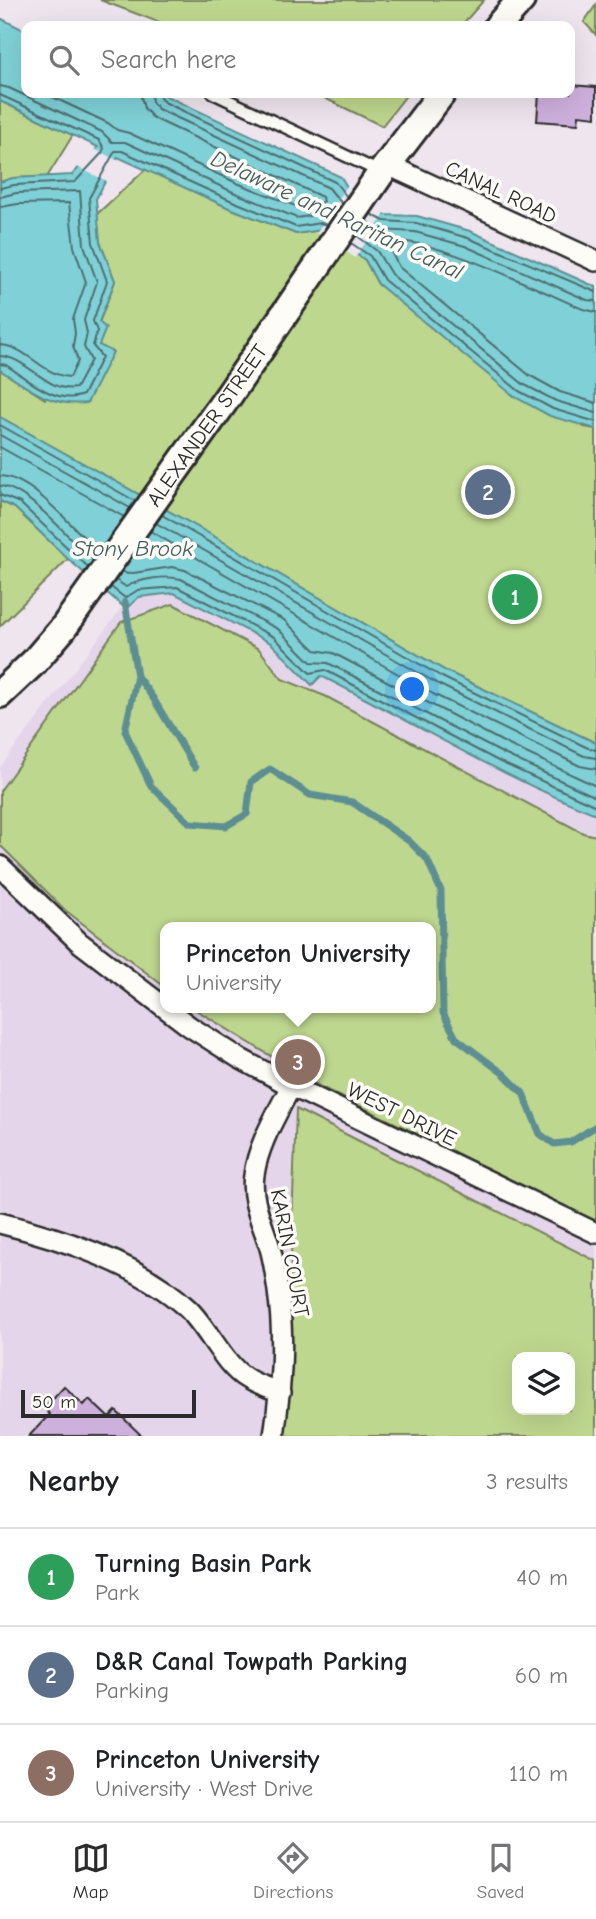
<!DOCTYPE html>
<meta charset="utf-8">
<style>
body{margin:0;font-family:"Comic Neue",sans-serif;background:#f6f6f6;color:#202124}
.controls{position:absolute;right:21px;bottom:21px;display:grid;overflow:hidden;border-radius:14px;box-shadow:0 7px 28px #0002}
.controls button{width:63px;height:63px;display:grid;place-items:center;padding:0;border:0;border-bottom:2px solid #e0e0e0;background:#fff;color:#202124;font:35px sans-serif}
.scale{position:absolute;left:21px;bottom:18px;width:175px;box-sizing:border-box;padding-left:7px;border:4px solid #2b2b2b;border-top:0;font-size:19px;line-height:24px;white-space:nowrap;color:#2b2b2b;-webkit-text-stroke:5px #fdfcf7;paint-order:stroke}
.you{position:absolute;left:413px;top:690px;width:24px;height:24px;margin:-18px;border:5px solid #fff;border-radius:50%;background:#1a73e8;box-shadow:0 0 0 10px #1a73e833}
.badge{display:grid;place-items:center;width:46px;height:46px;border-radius:50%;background:#2b2b2b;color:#fff;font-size:23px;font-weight:700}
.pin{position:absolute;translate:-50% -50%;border:4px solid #fff;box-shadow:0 2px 7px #0006}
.popup{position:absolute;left:160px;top:922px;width:276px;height:91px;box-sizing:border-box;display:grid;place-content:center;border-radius:14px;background:#fff;filter:drop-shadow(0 2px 5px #0005);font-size:23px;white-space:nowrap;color:#757577}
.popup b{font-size:26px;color:#202124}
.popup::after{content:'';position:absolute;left:50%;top:100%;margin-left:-14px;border:14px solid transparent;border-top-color:#fff}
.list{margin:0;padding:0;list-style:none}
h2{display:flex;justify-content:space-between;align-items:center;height:91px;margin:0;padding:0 28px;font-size:30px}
h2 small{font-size:23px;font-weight:400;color:#757577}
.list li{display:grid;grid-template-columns:46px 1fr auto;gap:21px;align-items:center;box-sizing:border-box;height:98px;padding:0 28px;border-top:2px solid #e0e0e0}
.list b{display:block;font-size:26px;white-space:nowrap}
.list p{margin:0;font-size:23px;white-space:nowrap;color:#757577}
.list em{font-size:23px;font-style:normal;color:#757577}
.icon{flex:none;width:38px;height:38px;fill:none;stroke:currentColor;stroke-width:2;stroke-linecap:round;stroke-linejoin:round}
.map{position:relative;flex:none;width:596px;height:1436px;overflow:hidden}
.search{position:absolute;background:#fff;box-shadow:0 7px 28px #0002;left:21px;right:21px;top:21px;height:77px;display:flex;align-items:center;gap:18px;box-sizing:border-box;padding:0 24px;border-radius:14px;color:#757577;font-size:26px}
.sheet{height:385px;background:#fff}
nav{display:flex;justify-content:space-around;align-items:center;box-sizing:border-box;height:98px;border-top:2px solid #e0e0e0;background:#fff;font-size:19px;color:#757577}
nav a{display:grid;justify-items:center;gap:4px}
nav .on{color:#2b2b2b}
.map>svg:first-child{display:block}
.built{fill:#e5d5ea;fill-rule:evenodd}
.green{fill:#bed78e;stroke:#74815c;stroke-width:2;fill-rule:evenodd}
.water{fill:#7fd1d7;stroke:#5d8f92;stroke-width:2}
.pier{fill:#efe5ef}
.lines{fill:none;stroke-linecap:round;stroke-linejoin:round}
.shore{stroke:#4d6d70;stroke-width:2}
.stream{stroke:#5d8f92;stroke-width:7}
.building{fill:#ceb0dd;stroke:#2b2b2b;stroke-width:2}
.service-casing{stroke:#2b2b2b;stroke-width:15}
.minor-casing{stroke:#2b2b2b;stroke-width:24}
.secondary-casing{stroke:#2b2b2b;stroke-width:32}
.service{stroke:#fdfcf7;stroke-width:10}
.minor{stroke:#fdfcf7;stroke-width:19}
.secondary{stroke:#fdfcf7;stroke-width:26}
.labels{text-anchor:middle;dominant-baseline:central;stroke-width:7;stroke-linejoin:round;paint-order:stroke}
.street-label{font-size:21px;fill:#2b2b2b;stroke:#fdfcf7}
.water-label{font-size:23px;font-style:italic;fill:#445d5f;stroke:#fdfcf7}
</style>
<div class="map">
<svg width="596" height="1436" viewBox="0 0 596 1436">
<rect width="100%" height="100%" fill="#efe5ef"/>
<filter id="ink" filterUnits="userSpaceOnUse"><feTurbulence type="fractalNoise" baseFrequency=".0143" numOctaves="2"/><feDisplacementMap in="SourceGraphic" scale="14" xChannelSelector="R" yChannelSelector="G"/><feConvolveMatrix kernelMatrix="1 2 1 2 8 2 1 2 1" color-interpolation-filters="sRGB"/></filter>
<g filter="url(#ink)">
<!-- built -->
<path class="built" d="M 193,515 L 596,736 L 596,1436 L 0,1436 L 0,767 ZM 165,927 L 431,927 L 431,1008 L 165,1008 ZM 517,1357 L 570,1357 L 570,1410 L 517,1410 Z"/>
<!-- green -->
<path class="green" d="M 100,0 L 484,0 L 461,26 L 169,26 Z
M 596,5 L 596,35 L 584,22 Z
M 314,93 L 408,93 L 382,126 Z
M 0,101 L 73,135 L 47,177 L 13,178 L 0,182 Z
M 146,169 L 227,207 L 296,234 L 321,230 L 365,260 L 378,284 L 584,427 L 596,429 L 596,743 L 446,671 L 208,533 L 0,417 L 0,370 L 45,399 L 99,345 L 99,323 L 115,281 L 100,242 L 97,214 Z
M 0,501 L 15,508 L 68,559 L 0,626 Z
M 173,604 L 259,649 L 282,679 L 325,696 L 583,833 L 596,836 L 596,1221 L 321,1087 L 193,1008 L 431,1008 L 431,927 L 165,927 L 165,987 L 65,910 L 0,845 L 0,791 L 121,622 Z
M 296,1109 L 596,1261 L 596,1436 L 285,1436 ZM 517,1357 L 570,1357 L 570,1410 L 517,1410 Z"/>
<!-- water -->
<path class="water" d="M 0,18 L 26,31 L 26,93 L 160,93 L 341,177 L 349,190 L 385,215 L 417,216 L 470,231 L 596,287 L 596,429 L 550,416 L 515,397 L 378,284 L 365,260 L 321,230 L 296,234 L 227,207 L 118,157 L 96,199 L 100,242 L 115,281 L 99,322 L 106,328 L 99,345 L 113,352 L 87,403 C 50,407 30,389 0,370 L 0,182 L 13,178 L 72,175 L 98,147 L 0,101 Z
M 0,417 L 208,533 L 446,671 L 596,743 L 596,814 C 501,777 412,721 321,676 L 312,685 L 271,643 L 174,593 L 139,597 L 126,609 L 68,559 L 15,508 L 0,501 Z"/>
<!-- pier -->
<path class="pier" d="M 92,148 L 119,161 L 109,182 L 75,166 Z
M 349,183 L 387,211 L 355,258 L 320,233 L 316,234 Z"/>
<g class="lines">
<!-- shore -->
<path class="shore" d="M 0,86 L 9,88 L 102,132 L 112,142 L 125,142 L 233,192 L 297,218 L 320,214 L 332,218
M 44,93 L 108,123 L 117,130 L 129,133 L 237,183 L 298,207 L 323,202 L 322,197 L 153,118 L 144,108 L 140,93
M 151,93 L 152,102 L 158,109 L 329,188 L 342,204
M 159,93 L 160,98 L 164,102 L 335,182 L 347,197
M 0,95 L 99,140 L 104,148 L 102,153 L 75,182 L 14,185 L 0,188
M 0,197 L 16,193 L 80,191 L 84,245 L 97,282 L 84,320 L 87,333 L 84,347 L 91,360 L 76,388 C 46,393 28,357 0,356
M 0,207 L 18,204 L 69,203 L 74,247 L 86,282 L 73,319 L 75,333 L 73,346 L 78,361 L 70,377 C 43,376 27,346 0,345
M 371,214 L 384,221 L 416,223 L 468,238 L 596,292
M 366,221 L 381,230 L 415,232 L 465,246 L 587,300 L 596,301
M 356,235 L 377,251 L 391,274 L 523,384 L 556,401 L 596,413
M 351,243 L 370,256 L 384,280 L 519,391 L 553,409 L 596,422
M 596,312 L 583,309 C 549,295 416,228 387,244 L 399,267 L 529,375 L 560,392 L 596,403
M 0,364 L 6,365 C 27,379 57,406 83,395 L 102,357 L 93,346 L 97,331 L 93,321 L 107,281 L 93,243 L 89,198 L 115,151 L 122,151 L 230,200 L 296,227 L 320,223 L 327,225
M 0,425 L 135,501
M 0,435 L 130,508
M 0,447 L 124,517
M 0,476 C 33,477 74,530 99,552
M 0,486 C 28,488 71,541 93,560
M 0,495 L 20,503 L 88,567
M 162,515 L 442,677 L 588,748 L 596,750
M 156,523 L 438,684 L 584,756 L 596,758
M 150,531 L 433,694 L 580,766 L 596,769
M 122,571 L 127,574 L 172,567 L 185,570 L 284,620 L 315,650 L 333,653 L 509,745 L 596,786
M 116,580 L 126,587 C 139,579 165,575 181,579 L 278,629 L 311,662 L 328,663 L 504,754 L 596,797
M 111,587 L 125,598 L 138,590 L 177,587 L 274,637 L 310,673 L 325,670 L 500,762 L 596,806"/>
<!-- stream -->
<path class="stream" d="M 125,602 L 137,676 L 125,731 L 151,786 L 190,823 L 226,826 L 247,814 L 251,782 L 270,769 L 310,795 L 352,802 L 409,841 L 427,859 L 441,891 L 443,1013 L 456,1038 L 504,1074 L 523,1093 L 540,1134 L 554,1144 L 571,1142 L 596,1126
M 137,676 L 153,698 L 195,768"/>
</g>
<!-- building -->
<path class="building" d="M 570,85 L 596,87 L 596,117 L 579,115 L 578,124 L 537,121 L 539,93 L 570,93 Z
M 64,1386 L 84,1405 L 89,1399 L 109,1418 L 116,1411 L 142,1436 L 29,1436 L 50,1414 L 44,1408 Z"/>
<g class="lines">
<!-- service casing -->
<g class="service-casing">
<path id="service" d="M 213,93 L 380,172"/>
</g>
<!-- minor casing -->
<g class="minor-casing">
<path id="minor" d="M 388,165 L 596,261
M 0,866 L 79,942 L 189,1026 L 239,1058 L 291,1086 L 596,1233
M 0,1223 C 61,1238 142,1265 188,1309 C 207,1327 225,1366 246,1378 C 256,1385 269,1388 280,1393
M 274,1436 C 281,1387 285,1340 278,1291 C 276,1277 274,1262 270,1248 C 263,1224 250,1201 254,1175 C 258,1144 277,1114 291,1086"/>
</g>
<!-- secondary casing -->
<g class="secondary-casing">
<g id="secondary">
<path d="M 498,26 L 521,0"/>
<path id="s1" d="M 0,694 L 34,662 L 64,627 L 229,395 L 381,173 L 442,93"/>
</g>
</g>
<!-- service -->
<use href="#service" class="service"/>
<!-- minor -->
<use href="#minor" class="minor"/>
<!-- secondary -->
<use href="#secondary" class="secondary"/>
</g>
</g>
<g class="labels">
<!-- street labels -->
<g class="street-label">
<text transform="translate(501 192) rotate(25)">CANAL ROAD</text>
<text stroke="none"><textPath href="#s1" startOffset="340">ALEXANDER STREET</textPath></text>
<text transform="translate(402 1114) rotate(26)">WEST DRIVE</text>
<text transform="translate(290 1253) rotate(79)">KARIN COURT</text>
</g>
<!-- water labels -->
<g class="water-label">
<text transform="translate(337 215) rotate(25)">Delaware and Raritan Canal</text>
<text x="133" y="548">Stony Brook</text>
</g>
</g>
</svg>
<div class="controls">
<button><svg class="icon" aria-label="layers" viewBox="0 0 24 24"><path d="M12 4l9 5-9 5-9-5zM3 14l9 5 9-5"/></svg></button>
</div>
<div class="scale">50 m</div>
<div class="you"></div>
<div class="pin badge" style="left:515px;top:597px;background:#2e9e5b">1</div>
<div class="pin badge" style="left:488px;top:492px;background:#5c6f8a">2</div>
<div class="pin badge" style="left:298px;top:1062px;background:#8d6e63">3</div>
<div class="popup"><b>Princeton University</b>University</div>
<div class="search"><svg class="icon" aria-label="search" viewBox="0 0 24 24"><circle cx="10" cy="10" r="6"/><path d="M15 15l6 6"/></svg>Search here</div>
</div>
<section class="sheet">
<h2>Nearby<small>3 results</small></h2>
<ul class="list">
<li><span class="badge" style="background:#2e9e5b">1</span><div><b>Turning Basin Park</b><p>Park</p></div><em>40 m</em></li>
<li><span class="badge" style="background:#5c6f8a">2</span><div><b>D&amp;R Canal Towpath Parking</b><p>Parking</p></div><em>60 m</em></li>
<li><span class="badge" style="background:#8d6e63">3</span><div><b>Princeton University</b><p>University · West Drive</p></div><em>110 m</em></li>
</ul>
</section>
<nav>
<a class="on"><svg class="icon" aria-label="map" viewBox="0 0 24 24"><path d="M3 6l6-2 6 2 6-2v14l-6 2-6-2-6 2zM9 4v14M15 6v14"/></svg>Map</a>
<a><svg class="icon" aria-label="directions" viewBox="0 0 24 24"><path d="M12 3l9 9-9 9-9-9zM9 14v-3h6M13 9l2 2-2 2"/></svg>Directions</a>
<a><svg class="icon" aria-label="saved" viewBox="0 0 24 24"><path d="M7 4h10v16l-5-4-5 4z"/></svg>Saved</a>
</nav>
